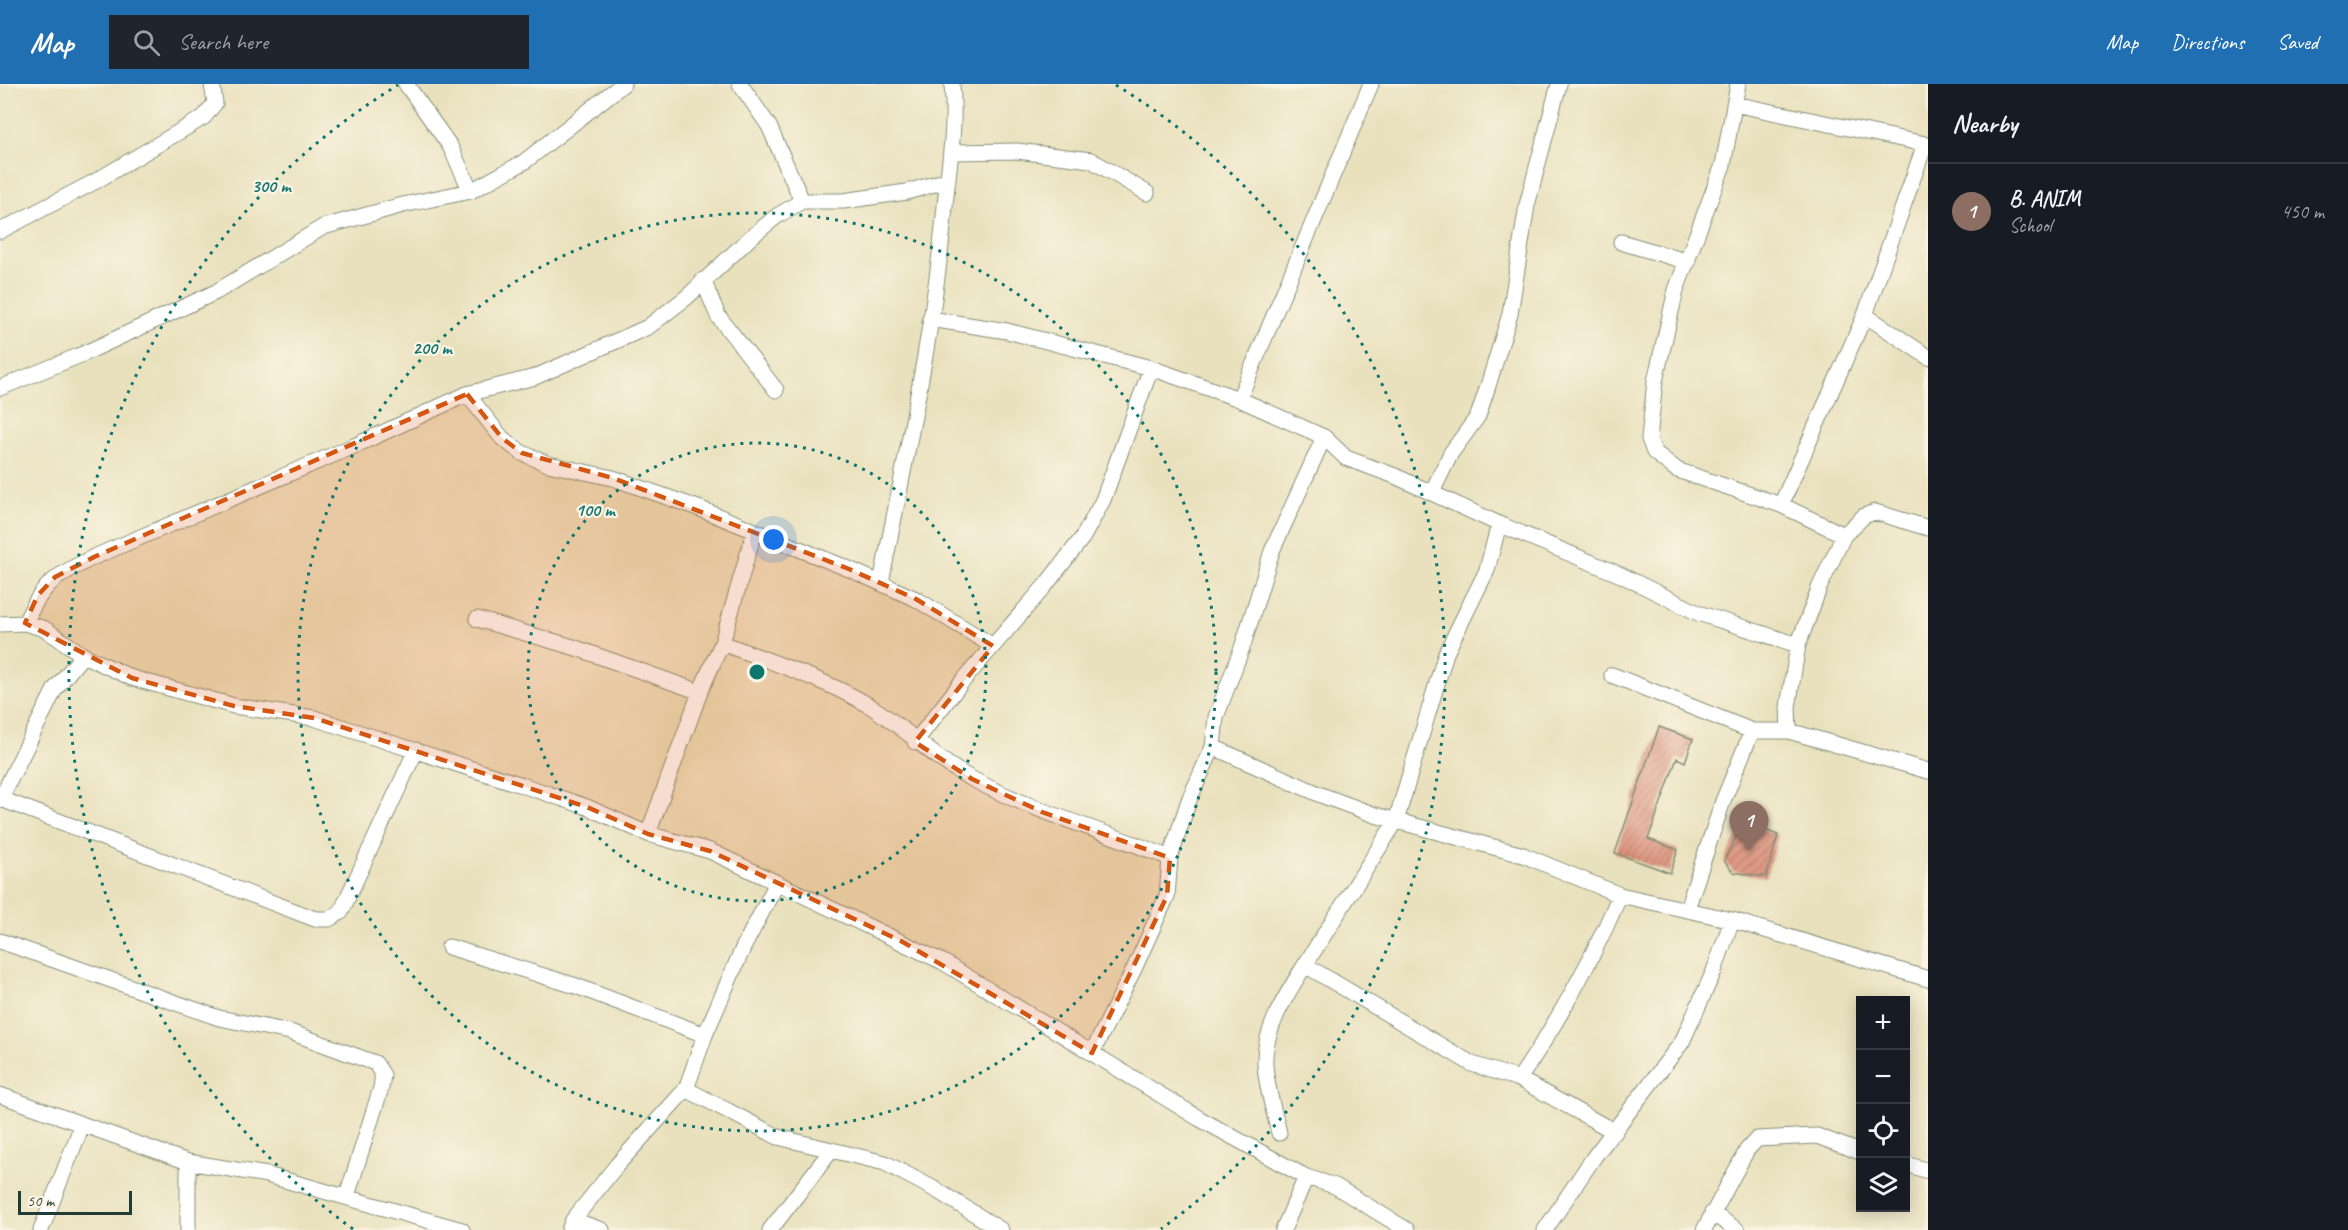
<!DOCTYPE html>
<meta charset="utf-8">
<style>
body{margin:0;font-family:Caveat,sans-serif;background:#20242c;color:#f1f3f6}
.controls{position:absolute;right:18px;bottom:18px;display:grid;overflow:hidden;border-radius:0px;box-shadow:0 3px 15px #0003}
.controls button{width:54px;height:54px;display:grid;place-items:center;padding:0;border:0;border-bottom:2px solid #363941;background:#171b24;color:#f1f3f6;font:30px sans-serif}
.scale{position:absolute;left:18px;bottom:15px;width:114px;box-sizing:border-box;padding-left:6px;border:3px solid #1f3d34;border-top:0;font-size:16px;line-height:21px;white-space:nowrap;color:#1f3d34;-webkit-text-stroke:4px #fcf5e5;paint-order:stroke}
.you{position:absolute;left:774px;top:456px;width:21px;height:21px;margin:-15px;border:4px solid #fff;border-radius:50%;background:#1a73e8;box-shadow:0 0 0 9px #1a73e833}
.badge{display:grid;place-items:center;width:39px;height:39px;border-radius:50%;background:#1f6fb2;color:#fff;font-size:20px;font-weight:700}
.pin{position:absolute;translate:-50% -50px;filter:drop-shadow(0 2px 3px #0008)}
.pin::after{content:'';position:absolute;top:32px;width:21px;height:18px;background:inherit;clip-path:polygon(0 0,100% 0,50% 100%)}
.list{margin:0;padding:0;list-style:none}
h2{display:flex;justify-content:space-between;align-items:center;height:78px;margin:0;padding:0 24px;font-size:26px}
h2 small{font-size:20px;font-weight:400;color:#9ea1a6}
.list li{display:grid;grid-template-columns:39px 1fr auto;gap:18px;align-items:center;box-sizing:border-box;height:96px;padding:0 24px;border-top:2px solid #363941}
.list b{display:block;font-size:22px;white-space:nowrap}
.list p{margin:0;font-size:20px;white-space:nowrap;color:#9ea1a6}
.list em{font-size:20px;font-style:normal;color:#9ea1a6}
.icon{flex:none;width:33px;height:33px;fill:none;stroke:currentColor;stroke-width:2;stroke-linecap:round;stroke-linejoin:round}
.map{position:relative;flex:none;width:1928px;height:1146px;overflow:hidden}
header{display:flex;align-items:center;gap:36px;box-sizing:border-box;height:84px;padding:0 30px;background:#1f6fb2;color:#fff}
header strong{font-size:28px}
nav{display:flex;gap:33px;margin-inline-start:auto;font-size:21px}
.search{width:420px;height:54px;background:#20242c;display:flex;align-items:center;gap:15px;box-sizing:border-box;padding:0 21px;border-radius:0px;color:#9ea1a6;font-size:22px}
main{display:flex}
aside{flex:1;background:#171b24}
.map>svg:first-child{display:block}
.building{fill:url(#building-hatch)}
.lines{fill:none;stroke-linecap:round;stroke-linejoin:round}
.minor-casing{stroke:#848f78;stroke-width:17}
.minor{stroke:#fff;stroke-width:15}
.marked{fill:#d45610;fill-opacity:0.2;stroke:#d45610;stroke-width:4.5;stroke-dasharray:12 8;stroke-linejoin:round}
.ring{fill:none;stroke:#0f766e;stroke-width:3;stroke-dasharray:3 6}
.centre{fill:#0f766e;stroke:#fcf5e5;stroke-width:3}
.ring-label{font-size:18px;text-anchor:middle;font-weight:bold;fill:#0f766e;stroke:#fcf5e5;stroke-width:4.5;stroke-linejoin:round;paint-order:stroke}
</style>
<header>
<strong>Map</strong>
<div class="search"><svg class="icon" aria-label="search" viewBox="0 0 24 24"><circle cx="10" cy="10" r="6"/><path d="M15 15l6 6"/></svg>Search here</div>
<nav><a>Map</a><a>Directions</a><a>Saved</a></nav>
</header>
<main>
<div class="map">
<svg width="1928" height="1146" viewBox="0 0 1928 1146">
<defs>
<pattern id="building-hatch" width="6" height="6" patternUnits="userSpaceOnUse" patternTransform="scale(1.5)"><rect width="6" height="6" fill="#db8e78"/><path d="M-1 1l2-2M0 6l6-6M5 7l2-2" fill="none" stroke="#b17563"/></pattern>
</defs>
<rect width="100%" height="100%" fill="#fcf5e5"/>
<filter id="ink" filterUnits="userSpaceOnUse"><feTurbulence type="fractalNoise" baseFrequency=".0167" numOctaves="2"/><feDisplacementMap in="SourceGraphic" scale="12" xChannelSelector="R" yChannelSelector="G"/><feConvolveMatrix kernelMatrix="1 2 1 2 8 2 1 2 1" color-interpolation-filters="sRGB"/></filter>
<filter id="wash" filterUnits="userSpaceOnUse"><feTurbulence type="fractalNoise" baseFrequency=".008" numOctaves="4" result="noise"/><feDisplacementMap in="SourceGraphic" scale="24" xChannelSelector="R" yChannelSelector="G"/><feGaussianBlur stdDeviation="1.35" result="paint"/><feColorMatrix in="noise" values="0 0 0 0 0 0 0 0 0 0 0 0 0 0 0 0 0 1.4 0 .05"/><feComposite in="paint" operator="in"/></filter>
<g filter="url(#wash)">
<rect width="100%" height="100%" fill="#e9e1bd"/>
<g id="blocks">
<!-- building -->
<path class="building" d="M 1659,643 L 1693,655 L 1685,678 L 1677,674 L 1648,755 L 1678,766 L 1670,789 L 1615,769 Z
M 1744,738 L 1778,751 L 1766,793 L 1733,788 L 1724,777 Z"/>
</g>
</g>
<g filter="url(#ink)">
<use href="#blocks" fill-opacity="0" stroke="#848f78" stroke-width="1.5"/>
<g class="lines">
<!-- minor casing -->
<g class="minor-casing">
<path id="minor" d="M 406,0 L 450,62 L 471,107
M 740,0 L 769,42 L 802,117
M 1738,0 L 1723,81 L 1676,206 L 1655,297 L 1649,355 L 1654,368 L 1677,386 L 1781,421 L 1844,451 L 1864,432 L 1875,428 L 1928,444
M 1734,20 L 1925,60 L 1865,231 L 1781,421
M 953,68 L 1017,67 L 1091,76 L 1147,109
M 0,147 L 96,97 L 204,33 L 215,19 L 212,0
M 1621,158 L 1688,178
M 703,196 L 718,232 L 776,306
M 1865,231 L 1928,273
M 930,235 L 1007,247 L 1151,284 L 1239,315 L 1324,353 L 1346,374 L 1395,392 L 1499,440 L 1621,491 L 1698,529 L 1798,561 L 1788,623 L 1789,647
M 0,304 L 83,270 L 216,208 L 323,143 L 403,121 L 471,107 L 524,78 L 623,0
M 467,310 L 502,354 L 522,369 L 548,380 L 613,394 L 698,424 L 849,485 L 916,515 L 993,562
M 1239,315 L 1371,0
M 1432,408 L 1451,369 L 1478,332 L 1487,305 L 1510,230 L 1527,121 L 1559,0
M 881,499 C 905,375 934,249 945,122 C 949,78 956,46 952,0
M 477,535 L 573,563 L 700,608
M 25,539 C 44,497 55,493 94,473 L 354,362 L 467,310 L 535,293 L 648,243 L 687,213 L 751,153 L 777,132 L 802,117 L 843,117 L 907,108 L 948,96
M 0,540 L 25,539 L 45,545 L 83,571 L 132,594 L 234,622 L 314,634 L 528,703 L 587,723 L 648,750 L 710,767 L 943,878 L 1200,1035 L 1306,1093 L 1335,1102 L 1407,1146
M 722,559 C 771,578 824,595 870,622 C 906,644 936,677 974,696 C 1037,729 1105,747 1170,774
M 1798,561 L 1820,502 L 1844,451
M 1612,591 L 1752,647
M 915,658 L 961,599 L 1045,502 L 1083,453 L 1103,416 L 1151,284
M 1213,663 L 1321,711 L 1375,731 L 1523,771 L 1620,811 L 1732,836 L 1928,895
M 1,715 L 315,835 L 329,835 L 341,828 L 416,666
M 0,716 L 55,605 L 83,571
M 648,750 L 700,608 L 722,559 L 754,449
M 1687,825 L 1723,717 L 1752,647 L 1789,647 L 1928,687
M 0,857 L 219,934 L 290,948 L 375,979 L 383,991 L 381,1004 L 347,1112
M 449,863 L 576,902 L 705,951
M 1305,881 L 1396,737 L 1446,569 L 1487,486 L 1499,440
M 1092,969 L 1134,885 L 1167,812 L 1170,774 L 1189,716 L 1213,663 L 1216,633 L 1243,561 L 1272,467 L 1324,353
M 1519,995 C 1559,936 1592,877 1620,811
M 686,1005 L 778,1053 L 885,1079 L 936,1106 L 1001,1146
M 0,1011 L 188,1078 L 267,1091 L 462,1146
M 1279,1049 C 1274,1027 1266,1002 1265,980 C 1263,946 1288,908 1305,881 L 1472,980 L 1519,995 L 1615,1048
M 188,1078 L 188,1146
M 1906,1080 L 1928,1087
M 1712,1129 L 1737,1146
M 573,1136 L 602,1146
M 41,1146 L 82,1041
M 569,1146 L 573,1136 L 617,1081 L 686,1005 L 705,951 L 743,864 L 777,799
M 770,1146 L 830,1068
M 1283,1146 L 1306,1093
M 1545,1146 L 1594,1073 L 1682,958 L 1714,887 L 1732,836
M 1704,1146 L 1747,1066 L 1757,1055 L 1817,1052 L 1860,1068"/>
</g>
<!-- minor -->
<use href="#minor" class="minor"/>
</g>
</g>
<!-- marked area -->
<path class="marked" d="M 467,310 L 502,354 L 522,369 L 613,394 L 849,485 L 916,515 L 993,562 L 915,658 L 972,695 L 1042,728 L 1170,774 L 1167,812 L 1092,969 L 901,857 L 710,767 L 648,750 L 587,723 L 314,634 L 234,622 L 132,594 L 25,539 L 38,511 L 55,493 L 94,473 Z"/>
<!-- distance rings -->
<g class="ring">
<circle cx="757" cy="588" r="229"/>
<circle cx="757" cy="588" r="459"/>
<path d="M353 1145A688 688 0 0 1 398 1M1116 1A688 688 0 0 1 1161 1145"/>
</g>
<circle cx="757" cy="588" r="9" class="centre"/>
<g class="ring-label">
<text x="271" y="108">300 m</text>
<text x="432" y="270">200 m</text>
<text x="595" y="432">100 m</text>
</g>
</svg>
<div class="controls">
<button>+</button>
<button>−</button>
<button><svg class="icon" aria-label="locate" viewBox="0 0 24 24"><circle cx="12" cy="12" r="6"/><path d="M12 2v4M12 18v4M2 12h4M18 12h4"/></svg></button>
<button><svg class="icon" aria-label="layers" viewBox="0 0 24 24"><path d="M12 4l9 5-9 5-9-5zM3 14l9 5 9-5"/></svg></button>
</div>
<div class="scale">50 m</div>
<div class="you"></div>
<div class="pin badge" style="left:1749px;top:767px;background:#8d6e63">1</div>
</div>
<aside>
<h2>Nearby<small></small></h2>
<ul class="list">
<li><span class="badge" style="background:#8d6e63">1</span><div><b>B. ANIM</b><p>School</p></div><em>450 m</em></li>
</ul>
</aside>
</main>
